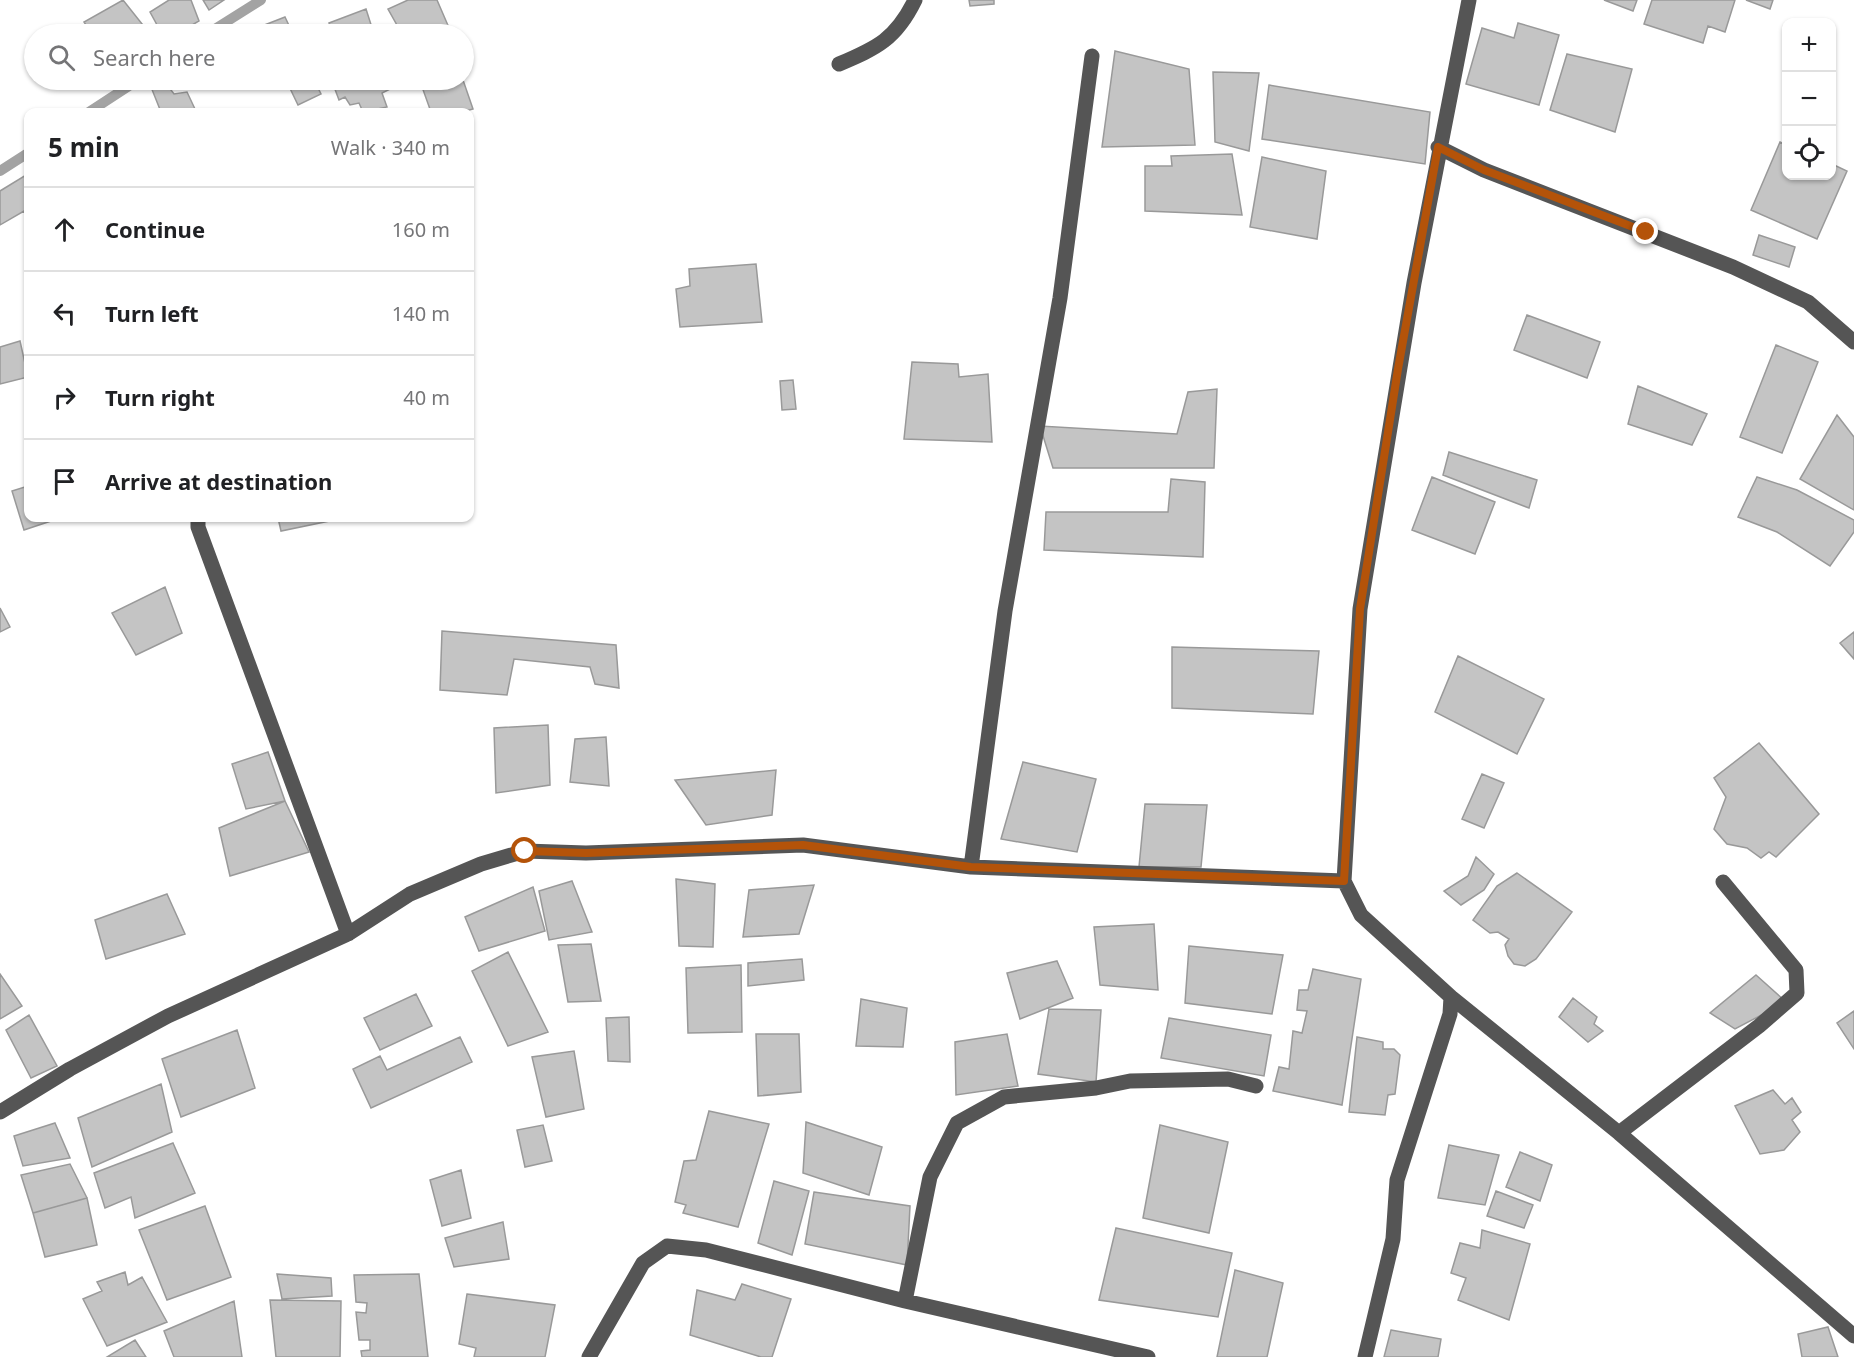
<!DOCTYPE html>
<meta charset="utf-8">
<style>
body{margin:0;font-family:"Noto Sans",sans-serif;background:#f6f6f6;color:#202124}
.controls{position:absolute;right:18px;top:18px;display:grid;overflow:hidden;border-radius:12px;box-shadow:0 2px 4px #0004}
.controls button{width:54px;height:54px;display:grid;place-items:center;padding:0;border:0;border-bottom:2px solid #e0e0e0;background:#fff;color:#202124;font:30px sans-serif}
.stop{position:absolute;width:18px;height:18px;margin:-14px;border:4px solid #b45309;border-radius:50%;background:#fff}
.stop.end{background:#b45309;border-color:#fff;box-shadow:0 2px 6px #0008}
.list{margin:0;padding:0;list-style:none}
h2{display:flex;justify-content:space-between;align-items:center;height:78px;margin:0;padding:0 24px;font-size:26px}
h2 small{font-size:20px;font-weight:400;color:#757577}
.list li{display:grid;grid-template-columns:39px 1fr auto;gap:18px;align-items:center;box-sizing:border-box;height:84px;padding:0 24px;border-top:2px solid #e0e0e0}
.list b{display:block;font-size:22px;white-space:nowrap}
.list em{font-size:20px;font-style:normal;color:#757577}
.icon{flex:none;width:33px;height:33px;fill:none;stroke:currentColor;stroke-width:2;stroke-linecap:round;stroke-linejoin:round}
.map{position:relative;flex:none;width:1854px;height:1357px;overflow:hidden}
.search{position:absolute;background:#fff;box-shadow:0 2px 4px #0004;left:24px;top:24px;width:450px;height:66px;display:flex;align-items:center;gap:15px;box-sizing:border-box;padding:0 21px;border-radius:33px;color:#757577;font-size:22px}
.panel{position:absolute;background:#fff;box-shadow:0 2px 4px #0004;left:24px;top:108px;width:450px;height:414px;border-radius:12px}
.map>svg:first-child{display:block}
.lines{fill:none;stroke-linecap:round;stroke-linejoin:round}
.stream{stroke:#a3a3a3;stroke-width:10}
.building{fill:#c4c4c4;stroke:#999;stroke-width:1.5}
.minor{stroke:#555;stroke-width:15}
.route{stroke:#b45309;stroke-width:8}
</style>
<div class="map">
<svg width="1854" height="1357" viewBox="0 0 1854 1357">
<rect width="100%" height="100%" fill="#fff"/>
<g class="lines">
<!-- stream -->
<path class="stream" d="M 207,34 L 261,0
M 89,112 L 138,80
M 0,171 L 28,153"/>
</g>
<!-- building -->
<path class="building" d="M 123,0 L 150,34 L 92,34 L 84,22 Z
M 169,0 L 191,0 L 199,21 L 177,34 L 162,34 L 150,12 Z
M 203,0 L 224,0 L 209,10 Z
M 408,0 L 437,0 L 450,30 L 441,34 L 402,34 L 388,9 Z
M 969,0 L 994,0 L 994,4 L 970,6 Z
M 1604,0 L 1637,0 L 1633,11 Z
M 1652,0 L 1735,0 L 1725,32 L 1708,26 L 1703,43 L 1644,24 Z
M 1746,0 L 1773,0 L 1770,9 Z
M 366,9 L 374,34 L 333,34 L 329,23 Z
M 285,17 L 293,34 L 266,34 L 262,26 Z
M 1518,23 L 1559,35 L 1539,105 L 1466,84 L 1482,28 L 1514,38 Z
M 1115,51 L 1189,69 L 1195,145 L 1102,147 Z
M 1567,54 L 1632,69 L 1615,132 L 1550,110 Z
M 1213,72 L 1259,73 L 1249,151 L 1215,142 Z
M 286,80 L 314,80 L 321,94 L 298,105 Z
M 321,80 L 390,80 L 392,88 L 382,93 L 387,107 L 363,112 L 359,103 L 350,105 L 345,97 L 339,100 L 333,84 L 324,87 Z
M 432,80 L 463,80 L 473,109 L 462,112 L 431,112 L 421,84 Z
M 165,82 L 174,94 L 187,92 L 195,109 L 187,112 L 161,112 L 151,87 Z
M 1269,85 L 1430,112 L 1425,164 L 1262,139 Z
M 1780,142 L 1786,145 L 1786,176 L 1832,176 L 1832,164 L 1847,171 L 1817,239 L 1751,210 Z
M 1232,154 L 1242,215 L 1145,211 L 1145,166 L 1172,166 L 1171,156 Z
M 1262,157 L 1326,171 L 1317,239 L 1250,227 Z
M 26,175 L 28,216 L 24,211 L 0,225 L 0,191 Z
M 1759,235 L 1795,247 L 1789,267 L 1753,255 Z
M 756,264 L 762,322 L 680,327 L 676,289 L 690,286 L 689,269 Z
M 1527,315 L 1600,342 L 1587,378 L 1514,350 Z
M 20,341 L 28,377 L 0,384 L 0,347 Z
M 1776,345 L 1818,362 L 1782,453 L 1740,437 Z
M 912,362 L 958,364 L 959,377 L 988,374 L 992,442 L 904,439 Z
M 793,380 L 796,409 L 782,410 L 780,381 Z
M 1638,386 L 1707,414 L 1692,445 L 1628,424 Z
M 1217,389 L 1214,468 L 1053,468 L 1040,426 L 1177,434 L 1188,392 Z
M 1837,415 L 1854,437 L 1854,510 L 1800,479 Z
M 1449,452 L 1537,480 L 1529,508 L 1443,475 Z
M 1432,477 L 1495,502 L 1475,554 L 1412,530 Z
M 1757,477 L 1797,490 L 1854,520 L 1854,532 L 1830,566 L 1777,532 L 1738,517 Z
M 1171,479 L 1205,482 L 1203,557 L 1044,550 L 1046,512 L 1168,512 Z
M 28,486 L 28,518 L 60,518 L 24,530 L 12,491 Z
M 278,518 L 344,518 L 281,531 Z
M 165,587 L 182,633 L 136,655 L 112,613 Z
M 0,608 L 10,627 L 0,632 Z
M 442,631 L 616,645 L 619,688 L 595,684 L 590,667 L 514,659 L 507,695 L 440,690 Z
M 1854,632 L 1854,659 L 1840,643 Z
M 1172,647 L 1319,651 L 1313,714 L 1172,708 Z
M 1458,656 L 1544,699 L 1517,754 L 1435,712 Z
M 548,725 L 550,785 L 496,793 L 494,728 Z
M 606,737 L 609,786 L 570,782 L 575,739 Z
M 1759,743 L 1819,814 L 1776,857 L 1769,852 L 1761,858 L 1747,848 L 1727,844 L 1714,829 L 1726,797 L 1714,778 Z
M 268,752 L 285,801 L 246,809 L 232,764 Z
M 1023,762 L 1096,779 L 1077,852 L 1001,839 Z
M 776,770 L 772,815 L 706,825 L 675,780 Z
M 1482,774 L 1504,783 L 1484,828 L 1462,819 Z
M 285,801 L 309,852 L 230,876 L 219,828 Z
M 1145,804 L 1207,805 L 1201,867 L 1139,867 Z
M 1476,857 L 1494,874 L 1484,890 L 1461,905 L 1444,891 L 1468,876 Z
M 1517,873 L 1572,912 L 1536,959 L 1525,966 L 1514,964 L 1508,956 L 1505,945 L 1509,939 L 1498,932 L 1490,933 L 1473,920 L 1497,886 Z
M 676,879 L 715,884 L 713,947 L 679,946 Z
M 572,881 L 592,932 L 549,940 L 539,891 Z
M 814,885 L 799,934 L 743,937 L 749,890 Z
M 533,887 L 545,931 L 479,951 L 465,917 Z
M 167,894 L 185,934 L 106,959 L 95,920 Z
M 1154,924 L 1158,990 L 1100,985 L 1094,927 Z
M 591,944 L 601,1001 L 568,1002 L 558,945 Z
M 1189,946 L 1283,955 L 1272,1014 L 1185,1003 Z
M 508,952 L 548,1032 L 508,1046 L 472,971 Z
M 802,959 L 804,980 L 748,986 L 748,963 Z
M 1057,961 L 1073,998 L 1020,1019 L 1007,973 Z
M 741,965 L 742,1032 L 688,1033 L 686,968 Z
M 1313,969 L 1361,979 L 1342,1105 L 1273,1091 L 1279,1067 L 1289,1069 L 1293,1031 L 1302,1033 L 1307,1011 L 1297,1010 L 1299,990 L 1308,990 Z
M 0,974 L 22,1006 L 0,1019 Z
M 1756,975 L 1786,1002 L 1735,1029 L 1710,1013 Z
M 416,994 L 432,1026 L 380,1050 L 364,1018 Z
M 1573,998 L 1597,1017 L 1594,1024 L 1603,1031 L 1588,1042 L 1559,1017 Z
M 861,999 L 907,1008 L 903,1047 L 856,1046 Z
M 1049,1009 L 1101,1010 L 1096,1082 L 1038,1074 Z
M 1854,1011 L 1854,1049 L 1837,1023 Z
M 29,1015 L 57,1066 L 31,1078 L 6,1030 Z
M 629,1017 L 630,1062 L 608,1061 L 606,1018 Z
M 1169,1018 L 1271,1035 L 1264,1076 L 1161,1058 Z
M 237,1030 L 255,1088 L 181,1117 L 162,1059 Z
M 756,1034 L 799,1034 L 801,1092 L 758,1096 Z
M 1007,1034 L 1018,1086 L 956,1095 L 955,1042 Z
M 460,1037 L 472,1062 L 371,1108 L 353,1069 L 380,1056 L 387,1070 Z
M 1357,1037 L 1383,1042 L 1383,1049 L 1394,1049 L 1400,1055 L 1395,1094 L 1388,1095 L 1385,1115 L 1349,1112 Z
M 574,1051 L 584,1109 L 546,1117 L 532,1057 Z
M 161,1084 L 172,1132 L 92,1167 L 78,1118 Z
M 1773,1090 L 1785,1104 L 1792,1098 L 1801,1112 L 1792,1120 L 1800,1132 L 1784,1150 L 1760,1154 L 1735,1106 Z
M 709,1111 L 769,1124 L 738,1227 L 683,1213 L 686,1205 L 675,1202 L 684,1161 L 696,1160 Z
M 806,1122 L 882,1147 L 869,1195 L 803,1173 Z
M 55,1123 L 70,1158 L 23,1166 L 14,1136 Z
M 543,1125 L 552,1161 L 525,1167 L 517,1130 Z
M 1160,1125 L 1228,1142 L 1209,1233 L 1143,1218 Z
M 173,1143 L 195,1193 L 135,1218 L 131,1197 L 105,1208 L 94,1173 Z
M 1449,1145 L 1499,1155 L 1485,1205 L 1438,1198 Z
M 1520,1152 L 1552,1165 L 1540,1201 L 1506,1187 Z
M 70,1164 L 87,1198 L 33,1213 L 21,1175 Z
M 461,1170 L 471,1218 L 442,1226 L 430,1180 Z
M 774,1181 L 809,1191 L 792,1255 L 758,1243 Z
M 1496,1191 L 1533,1205 L 1524,1228 L 1487,1216 Z
M 814,1192 L 910,1206 L 907,1265 L 805,1244 Z
M 87,1198 L 97,1245 L 45,1257 L 33,1213 Z
M 205,1206 L 231,1277 L 167,1300 L 139,1230 Z
M 503,1222 L 509,1259 L 454,1267 L 445,1238 Z
M 1116,1228 L 1232,1253 L 1218,1317 L 1099,1300 Z
M 1482,1230 L 1530,1244 L 1509,1320 L 1458,1300 L 1466,1278 L 1451,1273 L 1460,1243 L 1480,1248 Z
M 1235,1270 L 1283,1283 L 1267,1357 L 1217,1357 Z
M 125,1272 L 128,1285 L 142,1277 L 167,1322 L 107,1346 L 83,1299 L 102,1291 L 97,1282 Z
M 277,1274 L 331,1278 L 332,1296 L 282,1299 Z
M 419,1274 L 428,1357 L 362,1357 L 361,1351 L 370,1350 L 370,1340 L 359,1340 L 356,1312 L 366,1313 L 367,1303 L 356,1302 L 354,1275 Z
M 742,1284 L 791,1299 L 772,1357 L 761,1357 L 690,1335 L 697,1290 L 735,1300 Z
M 467,1294 L 555,1305 L 545,1357 L 474,1357 L 476,1348 L 459,1344 Z
M 270,1300 L 341,1301 L 340,1357 L 276,1357 Z
M 234,1301 L 242,1357 L 174,1357 L 164,1331 Z
M 1828,1327 L 1838,1357 L 1802,1357 L 1798,1334 Z
M 1391,1330 L 1441,1339 L 1438,1357 L 1384,1357 Z
M 135,1340 L 146,1357 L 107,1357 Z"/>
<g class="lines">
<!-- minor -->
<path class="minor" d="M 1469,0 L 1414,283 L 1360,609 L 1344,881 L 1361,915 L 1451,997 L 1619,1133 L 1854,1336
M 839,64 C 877,48 896,39 915,0
M 1438,147 L 1484,170 L 1733,267 L 1808,302 L 1854,342
M 198,518 L 198,527 L 348,934
M 971,867 L 1005,611 L 1060,298 L 1092,56
M 0,1112 L 70,1069 L 168,1016 L 348,934 L 410,894 L 481,864 L 525,851 L 586,853 L 803,845 L 971,867 L 1344,881
M 1619,1133 L 1759,1026 L 1797,993 L 1796,970 L 1723,882
M 905,1301 L 930,1177 L 957,1123 L 1004,1097 L 1096,1088 L 1130,1081 L 1228,1079 L 1256,1086
M 589,1357 L 643,1263 L 667,1246 L 706,1250 L 905,1301 L 1148,1357
M 1365,1357 L 1393,1239 L 1397,1180 L 1450,1014 L 1451,997"/>
</g>
<g class="lines">
<!-- route -->
<path class="route" d="M 525,851 L 586,853 L 803,845 L 971,867 L 1344,881 L 1360,609 L 1398,369 L 1438,147 L 1484,170 L 1646,232"/>
</g>
</svg>
<div class="controls">
<button>+</button>
<button>−</button>
<button><svg class="icon" aria-label="locate" viewBox="0 0 24 24"><circle cx="12" cy="12" r="6"/><path d="M12 2v4M12 18v4M2 12h4M18 12h4"/></svg></button>
</div>
<div class="stop" style="left:525px;top:851px"></div>
<div class="stop end" style="left:1646px;top:232px"></div>
<div class="search"><svg class="icon" aria-label="search" viewBox="0 0 24 24"><circle cx="10" cy="10" r="6"/><path d="M15 15l6 6"/></svg>Search here</div>
<section class="panel">
<h2>5 min<small>Walk · 340 m</small></h2>
<ul class="list">
<li><svg class="icon" aria-label="ahead" viewBox="0 0 24 24"><path d="M12 20V5M6 11l6-6 6 6"/></svg><div><b>Continue</b></div><em>160 m</em></li>
<li><svg class="icon" aria-label="left" viewBox="0 0 24 24"><path d="M17 20v-9H6M10 6l-5 5 5 5"/></svg><div><b>Turn left</b></div><em>140 m</em></li>
<li><svg class="icon" aria-label="right" viewBox="0 0 24 24"><path d="M7 20v-9h11M14 6l5 5-5 5"/></svg><div><b>Turn right</b></div><em>40 m</em></li>
<li><svg class="icon" aria-label="arrive" viewBox="0 0 24 24"><path d="M6 21V4h12l-3 4 3 4H6"/></svg><div><b>Arrive at destination</b></div></li>
</ul>
</section>
</div>
